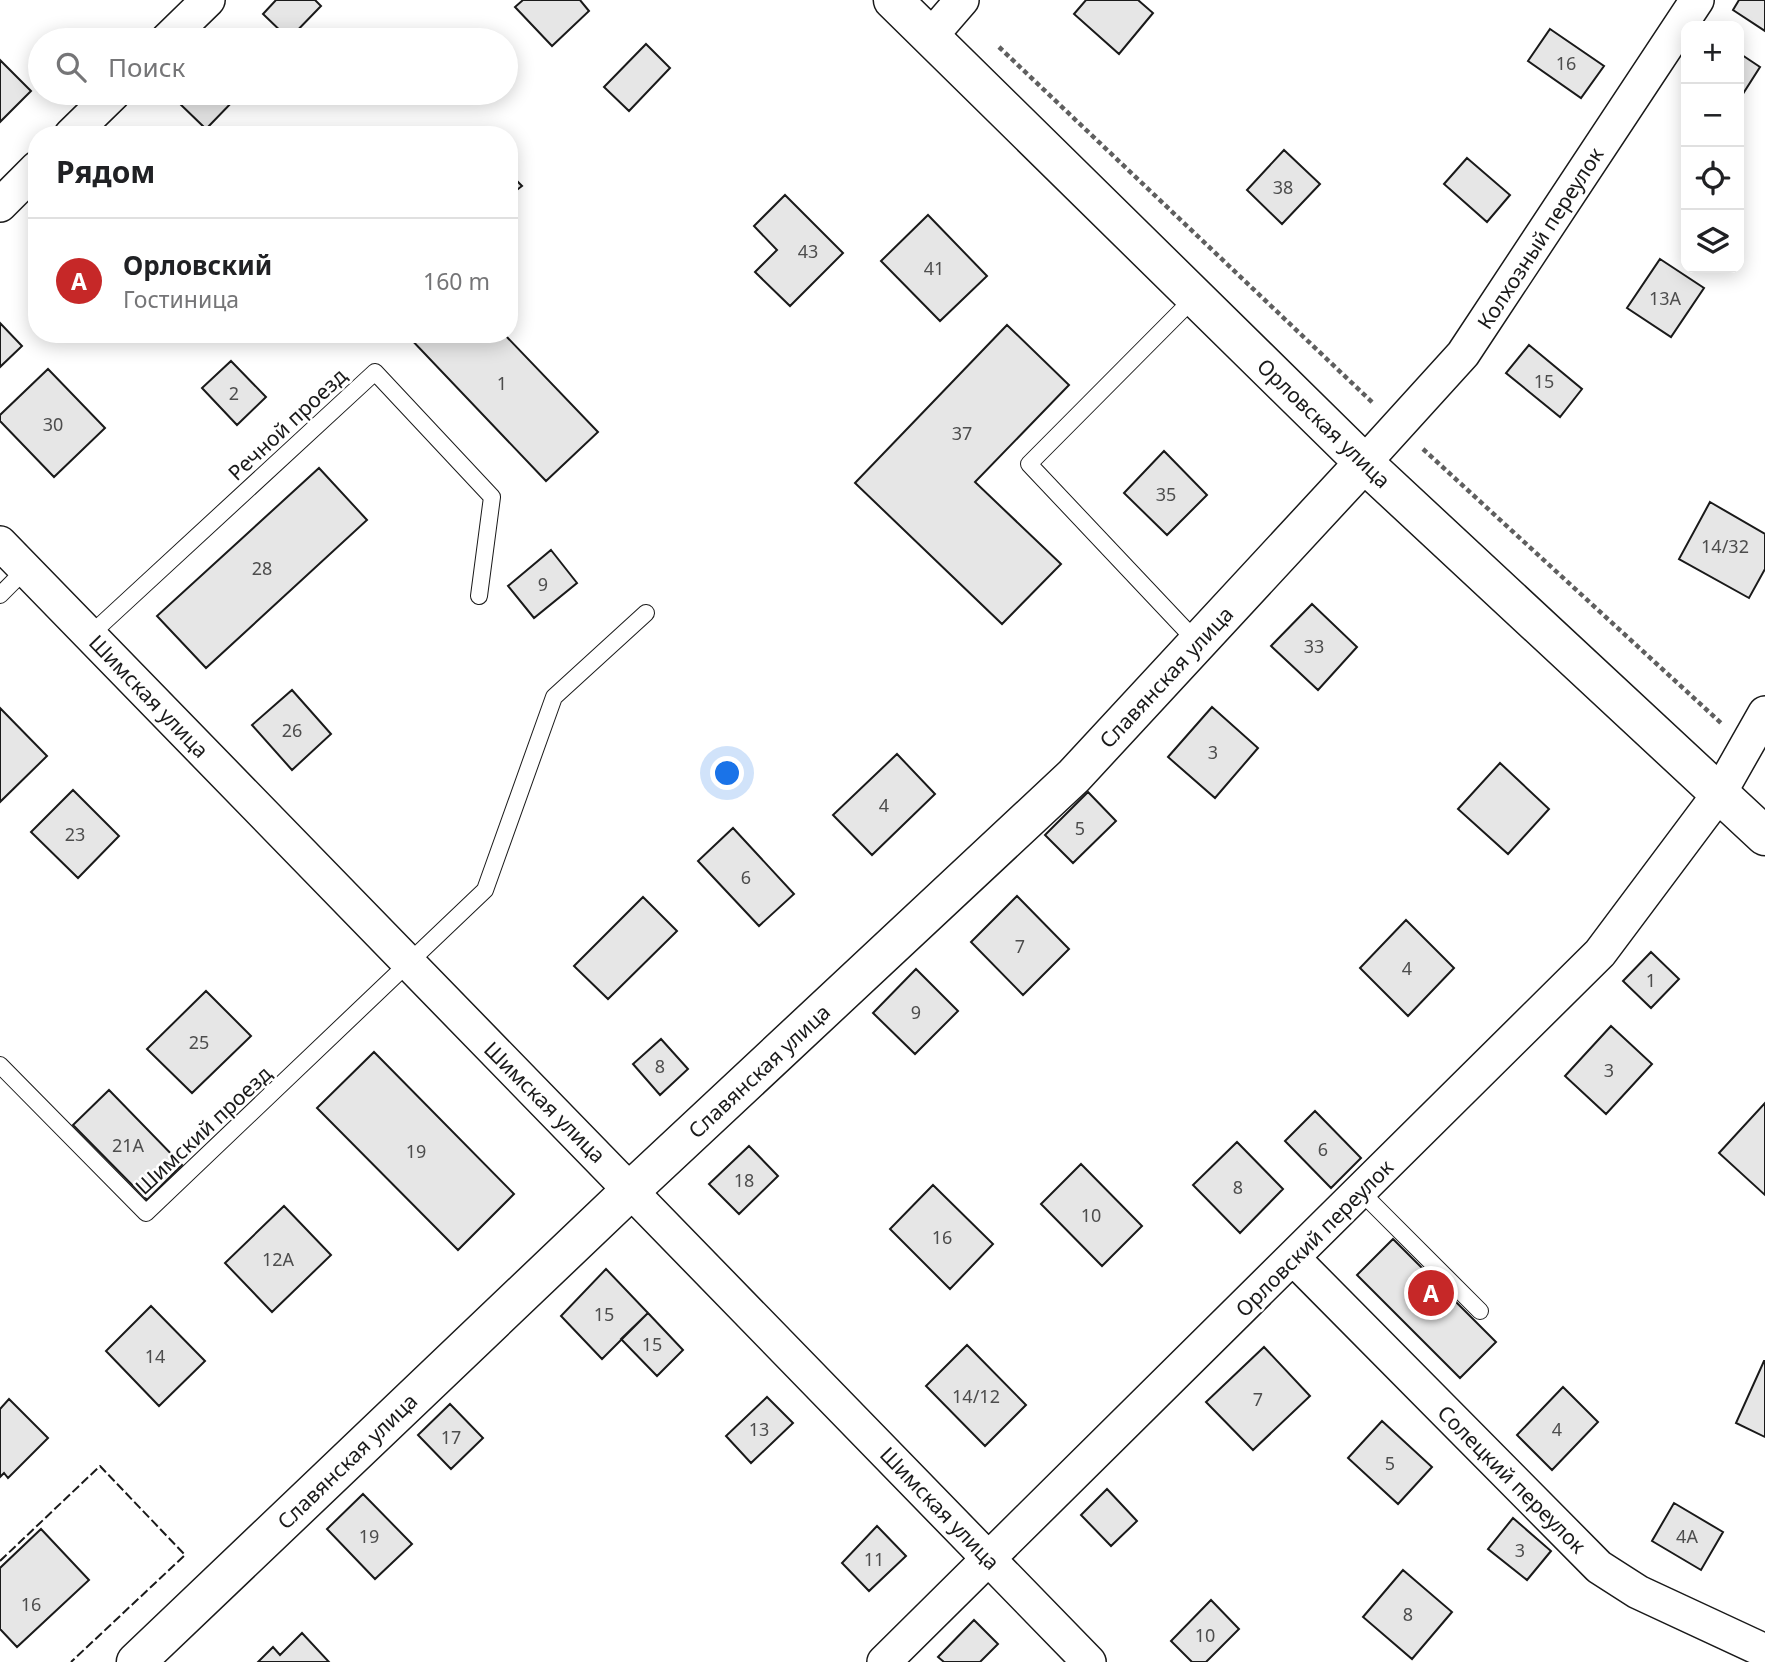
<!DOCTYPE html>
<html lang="ru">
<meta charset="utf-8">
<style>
body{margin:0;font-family:"Noto Sans",sans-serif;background:#f6f6f6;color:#202124}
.controls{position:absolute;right:21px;top:21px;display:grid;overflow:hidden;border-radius:14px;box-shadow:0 4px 18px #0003}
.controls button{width:63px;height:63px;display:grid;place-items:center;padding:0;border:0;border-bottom:2px solid #e0e0e0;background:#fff;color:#202124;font:35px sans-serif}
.you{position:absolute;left:728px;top:774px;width:24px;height:24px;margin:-18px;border:5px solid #fff;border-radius:50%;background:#1a73e8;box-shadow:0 0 0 10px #1a73e833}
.badge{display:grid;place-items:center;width:46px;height:46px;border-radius:50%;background:#c62828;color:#fff;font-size:23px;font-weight:700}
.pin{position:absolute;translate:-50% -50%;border:4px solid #fff;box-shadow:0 2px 7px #0006}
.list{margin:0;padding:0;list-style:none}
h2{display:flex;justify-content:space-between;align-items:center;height:91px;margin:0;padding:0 28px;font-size:30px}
h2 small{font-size:23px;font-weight:400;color:#757577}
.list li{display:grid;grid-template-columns:46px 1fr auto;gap:21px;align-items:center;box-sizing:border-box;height:126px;padding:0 28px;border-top:2px solid #e0e0e0}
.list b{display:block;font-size:26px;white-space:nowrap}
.list p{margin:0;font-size:23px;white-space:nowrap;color:#757577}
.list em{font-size:23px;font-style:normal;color:#757577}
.icon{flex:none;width:38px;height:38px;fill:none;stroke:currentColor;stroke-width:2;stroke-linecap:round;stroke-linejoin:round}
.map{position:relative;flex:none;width:1765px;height:1662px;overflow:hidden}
.search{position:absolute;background:#fff;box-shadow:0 4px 18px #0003;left:28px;top:28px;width:490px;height:77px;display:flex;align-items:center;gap:18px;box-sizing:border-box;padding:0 24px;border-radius:38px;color:#757577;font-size:26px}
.panel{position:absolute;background:#fff;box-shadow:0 4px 18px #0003;left:28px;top:126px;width:490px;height:217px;border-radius:28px}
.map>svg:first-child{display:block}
.building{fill:#e6e6e6;stroke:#1a1a1a;stroke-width:2}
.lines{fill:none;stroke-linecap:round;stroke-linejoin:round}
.lane-casing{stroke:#1a1a1a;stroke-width:18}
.street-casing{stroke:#1a1a1a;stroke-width:36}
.secondary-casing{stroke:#1a1a1a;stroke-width:41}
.path{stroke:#5f5f5f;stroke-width:4.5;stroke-dasharray:5 3.5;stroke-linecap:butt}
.lane{stroke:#fff;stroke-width:16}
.street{stroke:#fff;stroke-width:33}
.secondary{stroke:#fff;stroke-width:38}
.fence{stroke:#1a1a1a;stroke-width:2;stroke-dasharray:9 3.5;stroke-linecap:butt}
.labels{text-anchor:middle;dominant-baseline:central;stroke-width:5;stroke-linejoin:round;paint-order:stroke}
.number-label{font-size:18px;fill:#4d4d4d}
.street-label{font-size:21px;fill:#1a1a1a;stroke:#fff}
</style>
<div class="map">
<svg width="1765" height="1662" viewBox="0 0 1765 1662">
<rect width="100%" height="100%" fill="#fff"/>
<!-- building -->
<path class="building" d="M 276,0 L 315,0 L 321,6 L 289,39 L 263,14 Z
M 523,0 L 580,0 L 589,11 L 552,46 L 515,7 Z
M 1086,0 L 1138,0 L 1153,13 L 1119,54 L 1074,14 Z
M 1739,0 L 1765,0 L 1765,31 L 1733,10 Z
M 1550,29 L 1604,66 L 1581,98 L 1528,61 Z
M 646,44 L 670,68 L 629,111 L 604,87 Z
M 1739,53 L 1760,67 L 1739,100 Z
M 0,60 L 31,91 L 0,122 Z
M 185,93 L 236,93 L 239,95 L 206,129 L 177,101 Z
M 1284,150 L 1320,184 L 1282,224 L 1247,190 Z
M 1467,158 L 1510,195 L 1487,222 L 1444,184 Z
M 509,173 L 522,186 L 509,196 Z
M 785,195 L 843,253 L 790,306 L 755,272 L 777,250 L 754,226 Z
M 928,215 L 987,276 L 940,321 L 881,261 Z
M 1660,259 L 1704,288 L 1671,337 L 1627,308 Z
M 0,323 L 22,346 L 0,367 Z
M 1007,325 L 1069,385 L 975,482 L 1061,564 L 1002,624 L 855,483 Z
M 406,334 L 504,334 L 598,432 L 546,481 Z
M 1529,345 L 1582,389 L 1560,417 L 1506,373 Z
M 231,361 L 266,397 L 237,425 L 202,388 Z
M 48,369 L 105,428 L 54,477 L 0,421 L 0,415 Z
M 1164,451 L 1207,495 L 1167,535 L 1124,493 Z
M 319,468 L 367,520 L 206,668 L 157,616 Z
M 1710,502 L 1765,534 L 1765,569 L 1749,598 L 1679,559 Z
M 551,550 L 577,583 L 534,618 L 508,586 Z
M 1312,604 L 1357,647 L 1318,690 L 1271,646 Z
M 292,690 L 331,734 L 292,770 L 252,725 Z
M 1212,707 L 1258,748 L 1215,798 L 1168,757 Z
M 0,708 L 47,756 L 0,802 Z
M 897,754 L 935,794 L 872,855 L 833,815 Z
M 1500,763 L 1549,809 L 1508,854 L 1458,809 Z
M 73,790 L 119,836 L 78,878 L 31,832 Z
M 1088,792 L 1116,821 L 1073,863 L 1045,835 Z
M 733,828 L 794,894 L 759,926 L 698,861 Z
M 1017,896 L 1069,949 L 1023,995 L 971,942 Z
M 643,897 L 677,931 L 608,999 L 574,966 Z
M 1406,920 L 1454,968 L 1408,1016 L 1360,968 Z
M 1651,952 L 1679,979 L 1651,1008 L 1623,981 Z
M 916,969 L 958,1011 L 915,1054 L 873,1013 Z
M 206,991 L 251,1036 L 192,1093 L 147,1049 Z
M 1611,1026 L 1652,1064 L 1606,1114 L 1565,1076 Z
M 661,1039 L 688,1069 L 660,1095 L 633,1064 Z
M 374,1052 L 514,1194 L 458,1250 L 317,1108 Z
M 109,1090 L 182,1165 L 147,1200 L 73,1125 Z
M 1765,1103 L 1765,1195 L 1719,1153 Z
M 1315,1111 L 1361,1158 L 1331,1188 L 1285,1141 Z
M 1237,1142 L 1283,1189 L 1240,1233 L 1193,1185 Z
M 749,1146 L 778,1176 L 739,1214 L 709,1184 Z
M 1081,1164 L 1142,1226 L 1102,1266 L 1041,1204 Z
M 933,1185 L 993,1244 L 950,1289 L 890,1229 Z
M 284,1206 L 331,1255 L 272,1312 L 225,1263 Z
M 1393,1239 L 1496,1342 L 1460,1378 L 1357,1275 Z
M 606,1269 L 648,1313 L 602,1359 L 561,1316 Z
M 151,1306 L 205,1361 L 159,1406 L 106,1351 Z
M 648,1313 L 683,1350 L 657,1376 L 621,1339 Z
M 967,1345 L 1026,1405 L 985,1446 L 926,1386 Z
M 1264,1347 L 1310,1396 L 1253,1450 L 1206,1402 Z
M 1764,1361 L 1765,1361 L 1765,1437 L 1736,1423 Z
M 1563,1387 L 1598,1422 L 1552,1470 L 1517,1435 Z
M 767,1397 L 793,1423 L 751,1463 L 726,1436 Z
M 9,1399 L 48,1438 L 8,1478 L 4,1473 L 0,1477 L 0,1409 Z
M 450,1404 L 483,1438 L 451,1469 L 418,1435 Z
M 1382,1421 L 1432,1467 L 1398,1504 L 1348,1458 Z
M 1107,1489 L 1137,1521 L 1111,1546 L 1081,1515 Z
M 363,1494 L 412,1544 L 375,1579 L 327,1529 Z
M 1674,1503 L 1723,1532 L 1701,1570 L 1652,1541 Z
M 1513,1518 L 1551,1551 L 1527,1580 L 1488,1549 Z
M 877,1526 L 906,1556 L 869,1591 L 842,1563 Z
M 41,1529 L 89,1580 L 17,1647 L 0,1629 L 0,1568 Z
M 1403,1570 L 1452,1612 L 1412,1659 L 1363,1617 Z
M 1211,1600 L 1239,1629 L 1206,1662 L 1192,1662 L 1171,1641 Z
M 974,1620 L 998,1644 L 980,1662 L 944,1662 L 938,1657 Z
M 302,1633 L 329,1662 L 258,1662 L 273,1647 L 280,1655 Z"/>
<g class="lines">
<!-- lane casing -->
<g class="lane-casing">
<path id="lane" d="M 1195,297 L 1029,464 L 1197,642
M 0,595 L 26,569
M 90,635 L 375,372 L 492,497 L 479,596
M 0,1065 L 146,1213 L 485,890 L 554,697 L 646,613
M 1361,1192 L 1480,1311"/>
</g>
<!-- street casing -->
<g class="street-casing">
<path id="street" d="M 930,37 L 962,0
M 167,40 L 208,0
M 71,135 L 114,93
M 0,205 L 37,168
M 1364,463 L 1463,354 L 1697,0
M 0,543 L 1089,1662
M 1294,1259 L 1599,1567 L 1638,1592 L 1765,1651
M 884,1662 L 1600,953 L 1719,794 L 1765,713"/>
</g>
<!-- secondary casing -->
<g class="secondary-casing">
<path id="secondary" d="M 893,0 L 1364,463 L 1765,836
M 136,1662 L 631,1190 L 1074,776 L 1364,463"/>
</g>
<!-- path -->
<path class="path" d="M 999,47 L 1373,403
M 1423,449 L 1721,723"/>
<!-- lane -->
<use href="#lane" class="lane"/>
<!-- street -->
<use href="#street" class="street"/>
<!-- secondary -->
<use href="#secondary" class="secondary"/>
<!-- fence -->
<path class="fence" d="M 0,1561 L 100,1466 L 185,1555 L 71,1662"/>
</g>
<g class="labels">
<!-- number labels -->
<g class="number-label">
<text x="1566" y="63">16</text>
<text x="1283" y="187">38</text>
<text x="808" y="251">43</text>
<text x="934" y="268">41</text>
<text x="1665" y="298">13А</text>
<text x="1544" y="381">15</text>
<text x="502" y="383">1</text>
<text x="234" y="393">2</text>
<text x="53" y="424">30</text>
<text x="962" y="433">37</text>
<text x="1166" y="494">35</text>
<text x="1725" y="546">14/32</text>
<text x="262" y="568">28</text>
<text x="543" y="584">9</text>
<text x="1314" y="646">33</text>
<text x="292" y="730">26</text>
<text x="1213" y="752">3</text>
<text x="884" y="805">4</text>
<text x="1080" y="828">5</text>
<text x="75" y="834">23</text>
<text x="746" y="877">6</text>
<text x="1020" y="946">7</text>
<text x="1407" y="968">4</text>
<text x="1651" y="980">1</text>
<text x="916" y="1012">9</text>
<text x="199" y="1042">25</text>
<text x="660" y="1066">8</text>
<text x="1609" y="1070">3</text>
<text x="128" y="1145">21А</text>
<text x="1323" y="1149">6</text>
<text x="416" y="1151">19</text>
<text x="744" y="1180">18</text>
<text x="1238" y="1187">8</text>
<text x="1091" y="1215">10</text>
<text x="942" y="1237">16</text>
<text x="278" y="1259">12А</text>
<text x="604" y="1314">15</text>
<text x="652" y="1344">15</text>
<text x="155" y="1356">14</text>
<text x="976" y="1396">14/12</text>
<text x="1258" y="1399">7</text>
<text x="759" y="1429">13</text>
<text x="1557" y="1429">4</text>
<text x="451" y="1437">17</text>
<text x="1390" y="1463">5</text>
<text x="369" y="1536">19</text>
<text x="1687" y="1536">4А</text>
<text x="1520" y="1550">3</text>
<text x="874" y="1559">11</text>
<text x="31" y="1604">16</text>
<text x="1408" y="1614">8</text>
<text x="1205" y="1635">10</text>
</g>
<!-- street labels -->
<g class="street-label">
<text transform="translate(1540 238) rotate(-57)">Колхозный переулок</text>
<text transform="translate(1324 423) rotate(44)">Орловская улица</text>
<text transform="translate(287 424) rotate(-43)">Речной проезд</text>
<text transform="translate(1166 677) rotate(-47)">Славянская улица</text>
<text transform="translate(149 696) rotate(46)">Шимская улица</text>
<text transform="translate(759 1071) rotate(-43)">Славянская улица</text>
<text transform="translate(545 1102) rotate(45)">Шимская улица</text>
<text transform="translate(203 1130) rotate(-43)">Шимский проезд</text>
<text transform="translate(1314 1238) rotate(-45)">Орловский переулок</text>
<text transform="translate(347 1461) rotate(-44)">Славянская улица</text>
<text transform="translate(1512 1479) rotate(45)">Солецкий переулок</text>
<text transform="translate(940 1508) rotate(46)">Шимская улица</text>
</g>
</g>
</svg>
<div class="controls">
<button>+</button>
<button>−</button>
<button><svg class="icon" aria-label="locate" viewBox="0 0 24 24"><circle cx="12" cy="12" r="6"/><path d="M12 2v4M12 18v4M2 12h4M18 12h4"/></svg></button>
<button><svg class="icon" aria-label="layers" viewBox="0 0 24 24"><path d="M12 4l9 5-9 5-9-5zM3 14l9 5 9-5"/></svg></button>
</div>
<div class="you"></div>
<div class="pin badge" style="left:1431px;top:1293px">A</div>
<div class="search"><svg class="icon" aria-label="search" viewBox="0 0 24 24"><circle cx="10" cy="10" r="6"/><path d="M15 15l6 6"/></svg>Поиск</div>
<section class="panel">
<h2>Рядом<small></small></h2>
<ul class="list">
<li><span class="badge">A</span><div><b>Орловский</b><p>Гостиница</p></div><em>160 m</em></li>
</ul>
</section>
</div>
